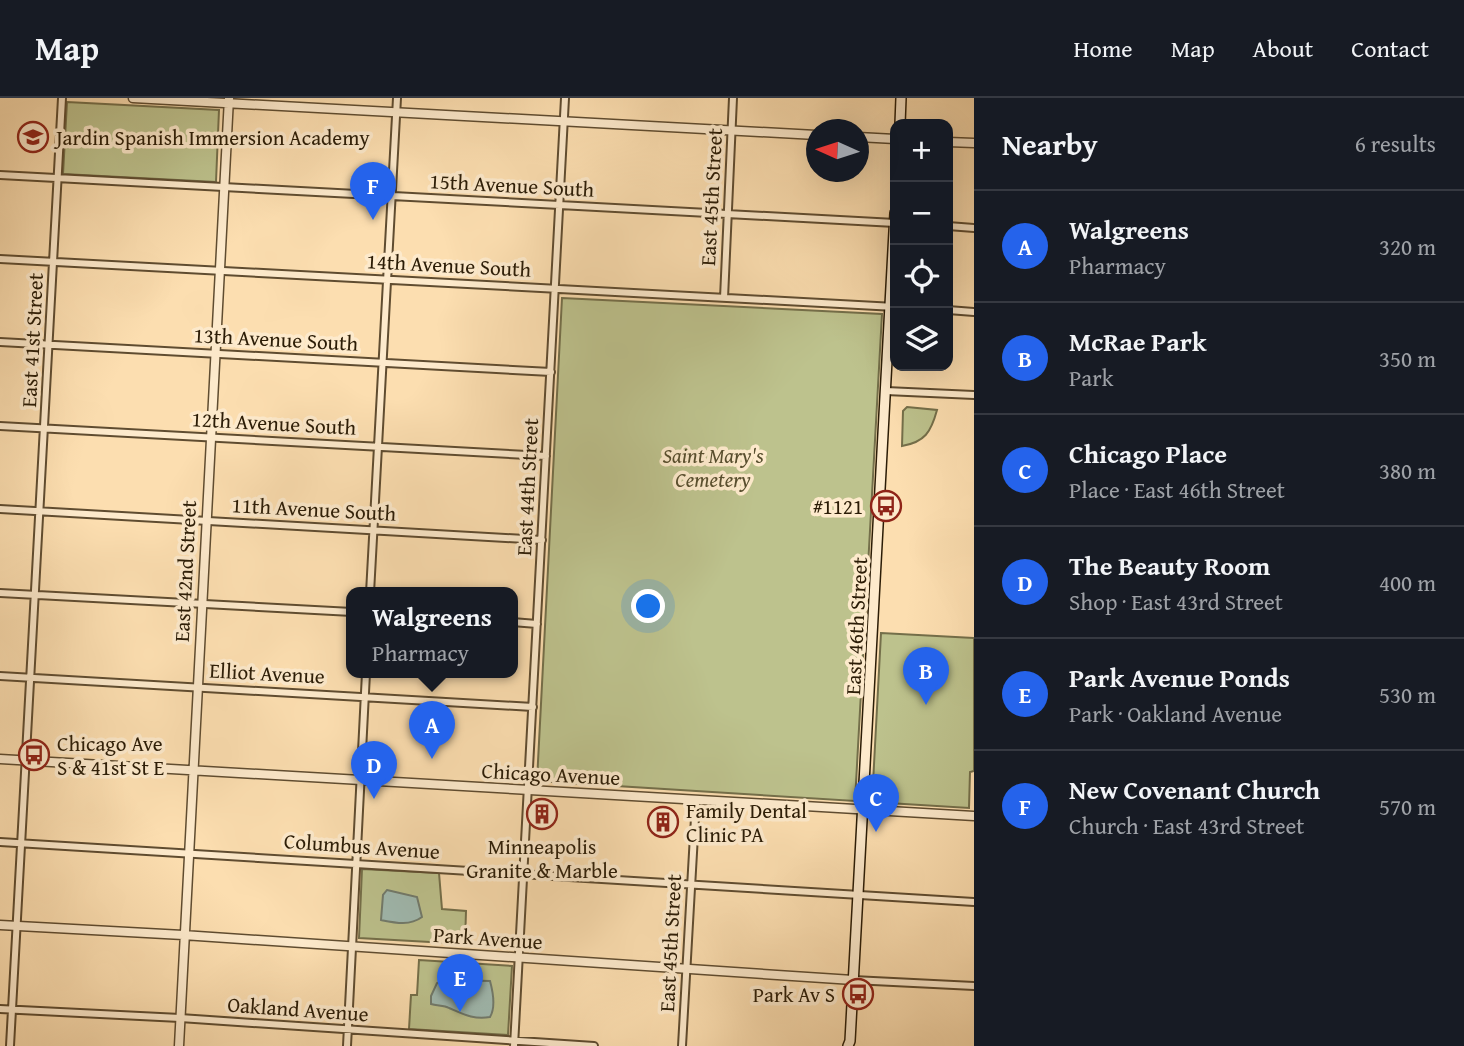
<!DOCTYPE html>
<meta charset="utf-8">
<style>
body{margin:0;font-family:"Gentium Book Plus",serif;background:#242831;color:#f1f3f6}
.controls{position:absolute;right:21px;top:21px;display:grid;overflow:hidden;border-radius:14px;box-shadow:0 7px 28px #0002}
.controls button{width:63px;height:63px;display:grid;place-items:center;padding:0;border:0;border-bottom:2px solid #363941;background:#171b24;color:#f1f3f6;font:35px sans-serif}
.compass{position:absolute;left:806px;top:21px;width:63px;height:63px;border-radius:50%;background:#171b24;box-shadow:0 7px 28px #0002;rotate:273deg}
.you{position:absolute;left:649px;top:509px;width:24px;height:24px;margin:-18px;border:5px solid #fff;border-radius:50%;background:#1a73e8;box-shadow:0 0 0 10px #1a73e833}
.badge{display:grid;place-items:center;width:46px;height:46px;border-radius:50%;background:#2563eb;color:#fff;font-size:23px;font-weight:700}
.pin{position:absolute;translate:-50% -58px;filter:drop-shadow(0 2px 4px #0008)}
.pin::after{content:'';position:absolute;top:37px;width:24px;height:21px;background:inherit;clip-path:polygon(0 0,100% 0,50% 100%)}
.popup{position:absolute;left:346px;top:489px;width:172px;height:91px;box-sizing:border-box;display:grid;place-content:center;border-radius:14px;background:#171b24;filter:drop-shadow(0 2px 5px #0005);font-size:23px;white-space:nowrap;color:#9ea1a6}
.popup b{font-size:26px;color:#f1f3f6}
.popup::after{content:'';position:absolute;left:50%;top:100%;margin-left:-14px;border:14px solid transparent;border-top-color:#171b24}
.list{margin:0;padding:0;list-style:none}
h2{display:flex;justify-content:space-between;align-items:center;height:91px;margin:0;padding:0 28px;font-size:30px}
h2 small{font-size:23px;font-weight:400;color:#9ea1a6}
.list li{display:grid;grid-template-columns:46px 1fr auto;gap:21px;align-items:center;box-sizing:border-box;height:112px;padding:0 28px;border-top:2px solid #363941}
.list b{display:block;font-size:26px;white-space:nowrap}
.list p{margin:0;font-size:23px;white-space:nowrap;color:#9ea1a6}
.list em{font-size:23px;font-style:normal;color:#9ea1a6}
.icon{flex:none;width:38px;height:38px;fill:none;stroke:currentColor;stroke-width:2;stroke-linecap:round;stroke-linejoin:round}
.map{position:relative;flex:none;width:974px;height:948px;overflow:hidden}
header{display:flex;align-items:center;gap:42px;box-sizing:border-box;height:98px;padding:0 35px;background:#171b24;border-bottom:2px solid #363941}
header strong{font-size:33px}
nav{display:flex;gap:38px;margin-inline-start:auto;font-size:24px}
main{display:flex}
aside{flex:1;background:#171b24}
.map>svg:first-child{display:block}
.green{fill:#bdc28d;stroke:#746f4a;stroke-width:2}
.water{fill:#a0bbb2;stroke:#717b6d;stroke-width:2}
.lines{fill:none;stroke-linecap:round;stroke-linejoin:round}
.minor-casing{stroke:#5f4c30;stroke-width:10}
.tertiary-casing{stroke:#5f4c30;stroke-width:11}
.secondary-casing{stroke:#2b1c06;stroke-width:12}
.minor{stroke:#fdeacc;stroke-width:6}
.tertiary{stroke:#fdeacc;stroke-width:8}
.secondary{stroke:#fdeacc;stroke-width:9}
.labels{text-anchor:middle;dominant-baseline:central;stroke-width:7;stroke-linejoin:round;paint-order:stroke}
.poi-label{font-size:21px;fill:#2b1c06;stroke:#fdeacc;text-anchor:start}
.street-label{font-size:21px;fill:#2b1c06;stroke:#fdeacc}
.park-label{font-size:21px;font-style:italic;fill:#574e2e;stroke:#fdeacc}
</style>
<header>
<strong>Map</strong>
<nav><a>Home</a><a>Map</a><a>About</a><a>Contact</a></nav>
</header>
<main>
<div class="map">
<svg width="974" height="948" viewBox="0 0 974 948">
<rect width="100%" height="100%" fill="#fcdeb0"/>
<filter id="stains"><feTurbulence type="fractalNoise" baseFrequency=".00286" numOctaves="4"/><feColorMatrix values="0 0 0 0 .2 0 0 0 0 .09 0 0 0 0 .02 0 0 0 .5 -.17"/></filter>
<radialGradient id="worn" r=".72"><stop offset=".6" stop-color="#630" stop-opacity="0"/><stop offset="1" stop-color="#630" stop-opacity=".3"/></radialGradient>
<!-- green -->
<path class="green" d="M 67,4 L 219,12 L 216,84 L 63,76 Z
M 562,200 L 882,216 L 855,703 L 537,683 Z
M 907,309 L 937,312 C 931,334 925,344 902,348 L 903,313 Z
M 881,535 L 974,540 L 974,673 L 970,674 L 969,710 L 872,704 Z
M 362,771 L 439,775 L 442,811 L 466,813 L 465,846 L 359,840 Z
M 419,862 L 512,868 L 508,937 L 409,931 L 411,897 L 417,897 Z"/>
<!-- water -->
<path class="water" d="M 387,792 L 417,799 L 422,819 C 410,828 396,825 381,822 L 383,797 Z
M 449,882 L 490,883 C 493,894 496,909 490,919 C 474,922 463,916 449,910 C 444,907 437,908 431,906 L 431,898 L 437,885 Z"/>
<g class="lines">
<!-- minor casing -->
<g class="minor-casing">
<path id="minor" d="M 0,77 L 895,125
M 948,128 L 974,130
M 0,161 L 895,209
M 724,200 L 733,0
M 948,212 L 974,214
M 0,244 L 551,274
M 886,293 L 974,297
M 0,328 L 546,358
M 0,411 L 542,442
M 0,495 L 352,514
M 370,495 L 397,0
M 512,524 L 537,526
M 0,578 L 533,609
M 0,744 L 974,804
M 853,882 L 974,888
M 0,911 L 180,920 L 594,948
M 10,948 L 62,0
M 347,948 L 366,575
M 514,948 L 565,0
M 682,948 L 696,702"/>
</g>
<!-- tertiary casing -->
<g class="tertiary-casing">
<path id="tertiary" d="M 133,0 L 816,37
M 858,39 L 895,41
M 948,44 L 974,45
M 0,661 L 974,718
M 0,827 L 183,837 L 853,882
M 179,948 L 229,0"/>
</g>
<!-- secondary casing -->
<g class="secondary-casing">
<path id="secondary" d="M 900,26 L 901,0
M 848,948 L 850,943 L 895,115"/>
</g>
<!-- minor -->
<use href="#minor" class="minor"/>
<!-- tertiary -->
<use href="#tertiary" class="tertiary"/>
<!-- secondary -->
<use href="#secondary" class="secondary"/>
</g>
<!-- icons -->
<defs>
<g id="school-ring" transform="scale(1.575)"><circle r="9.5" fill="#fdeacc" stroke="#8f2418" stroke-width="1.5"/><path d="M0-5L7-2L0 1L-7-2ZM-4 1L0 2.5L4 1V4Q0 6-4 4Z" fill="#8f2418"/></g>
<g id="bus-ring" transform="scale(1.575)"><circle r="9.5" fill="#fdeacc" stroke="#8f2418" stroke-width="1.5"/><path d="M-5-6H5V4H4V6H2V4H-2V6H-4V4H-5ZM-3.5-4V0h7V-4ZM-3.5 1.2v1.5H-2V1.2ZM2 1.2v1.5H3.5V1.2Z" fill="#8f2418"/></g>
<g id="building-ring" transform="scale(1.575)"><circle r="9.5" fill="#fdeacc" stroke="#8f2418" stroke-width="1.5"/><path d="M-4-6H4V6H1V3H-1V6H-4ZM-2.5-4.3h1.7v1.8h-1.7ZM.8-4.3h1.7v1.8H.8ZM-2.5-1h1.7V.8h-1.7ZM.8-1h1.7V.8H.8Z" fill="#8f2418"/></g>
</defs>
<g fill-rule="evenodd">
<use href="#school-ring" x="33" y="39"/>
<use href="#bus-ring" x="886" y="408"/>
<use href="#bus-ring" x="34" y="657"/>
<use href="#building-ring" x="542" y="716"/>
<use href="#building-ring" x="663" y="724"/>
<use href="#bus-ring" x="858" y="896"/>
</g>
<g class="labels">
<!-- poi labels -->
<g class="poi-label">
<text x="56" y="39">Jardin Spanish Immersion Academy</text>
<text x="863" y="408" text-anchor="end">#1121</text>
<text x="57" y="645">Chicago Ave<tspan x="57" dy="24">S &amp; 41st St E</tspan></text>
<text x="686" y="712">Family Dental<tspan x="686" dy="24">Clinic PA</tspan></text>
<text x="542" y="748" text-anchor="middle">Minneapolis<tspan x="542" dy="24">Granite &amp; Marble</tspan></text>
<text x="835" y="896" text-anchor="end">Park Av S</text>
</g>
<!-- street labels -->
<g class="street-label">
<text transform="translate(512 87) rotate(3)">15th Avenue South</text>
<text transform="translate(711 99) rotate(-87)">East 45th Street</text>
<text transform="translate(449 167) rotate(3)">14th Avenue South</text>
<text transform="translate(276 241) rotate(3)">13th Avenue South</text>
<text transform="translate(32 242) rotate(-87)">East 41st Street</text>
<text transform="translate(274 325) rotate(3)">12th Avenue South</text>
<text transform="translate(527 389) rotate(-87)">East 44th Street</text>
<text transform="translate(314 411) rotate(3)">11th Avenue South</text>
<text transform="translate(185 473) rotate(-87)">East 42nd Street</text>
<text transform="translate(856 528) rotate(-87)">East 46th Street</text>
<text transform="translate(267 575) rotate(3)">Elliot Avenue</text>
<text transform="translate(551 676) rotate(3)">Chicago Avenue</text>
<text transform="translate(362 748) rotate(4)">Columbus Avenue</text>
<text transform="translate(488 840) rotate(4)">Park Avenue</text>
<text transform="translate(670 845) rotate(-87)">East 45th Street</text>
<text transform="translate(298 911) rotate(4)">Oakland Avenue</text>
</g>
<!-- park labels -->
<g class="park-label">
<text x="713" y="357">Saint Mary's<tspan x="713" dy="24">Cemetery</tspan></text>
</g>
</g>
<rect width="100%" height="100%" filter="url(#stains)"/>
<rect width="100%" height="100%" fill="url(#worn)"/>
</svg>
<div class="controls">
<button>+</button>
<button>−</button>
<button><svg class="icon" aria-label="locate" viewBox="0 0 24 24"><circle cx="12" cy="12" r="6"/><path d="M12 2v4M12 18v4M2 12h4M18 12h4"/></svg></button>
<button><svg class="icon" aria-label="layers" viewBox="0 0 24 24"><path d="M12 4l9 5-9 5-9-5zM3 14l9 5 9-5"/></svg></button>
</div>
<svg class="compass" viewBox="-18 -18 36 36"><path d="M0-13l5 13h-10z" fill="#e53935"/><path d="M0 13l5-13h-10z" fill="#9ea1a6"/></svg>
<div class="you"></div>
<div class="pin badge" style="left:432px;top:661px">A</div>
<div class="popup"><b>Walgreens</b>Pharmacy</div>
<div class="pin badge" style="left:926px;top:607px">B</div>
<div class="pin badge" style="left:876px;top:734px">C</div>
<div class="pin badge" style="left:374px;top:701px">D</div>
<div class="pin badge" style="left:460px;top:914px">E</div>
<div class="pin badge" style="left:373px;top:122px">F</div>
</div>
<aside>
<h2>Nearby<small>6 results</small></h2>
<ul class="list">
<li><span class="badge">A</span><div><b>Walgreens</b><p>Pharmacy</p></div><em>320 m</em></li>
<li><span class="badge">B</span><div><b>McRae Park</b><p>Park</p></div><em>350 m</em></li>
<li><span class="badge">C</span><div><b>Chicago Place</b><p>Place · East 46th Street</p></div><em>380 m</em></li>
<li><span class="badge">D</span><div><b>The Beauty Room</b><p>Shop · East 43rd Street</p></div><em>400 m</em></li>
<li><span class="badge">E</span><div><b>Park Avenue Ponds</b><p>Park · Oakland Avenue</p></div><em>530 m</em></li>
<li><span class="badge">F</span><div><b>New Covenant Church</b><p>Church · East 43rd Street</p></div><em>570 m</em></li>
</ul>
</aside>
</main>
